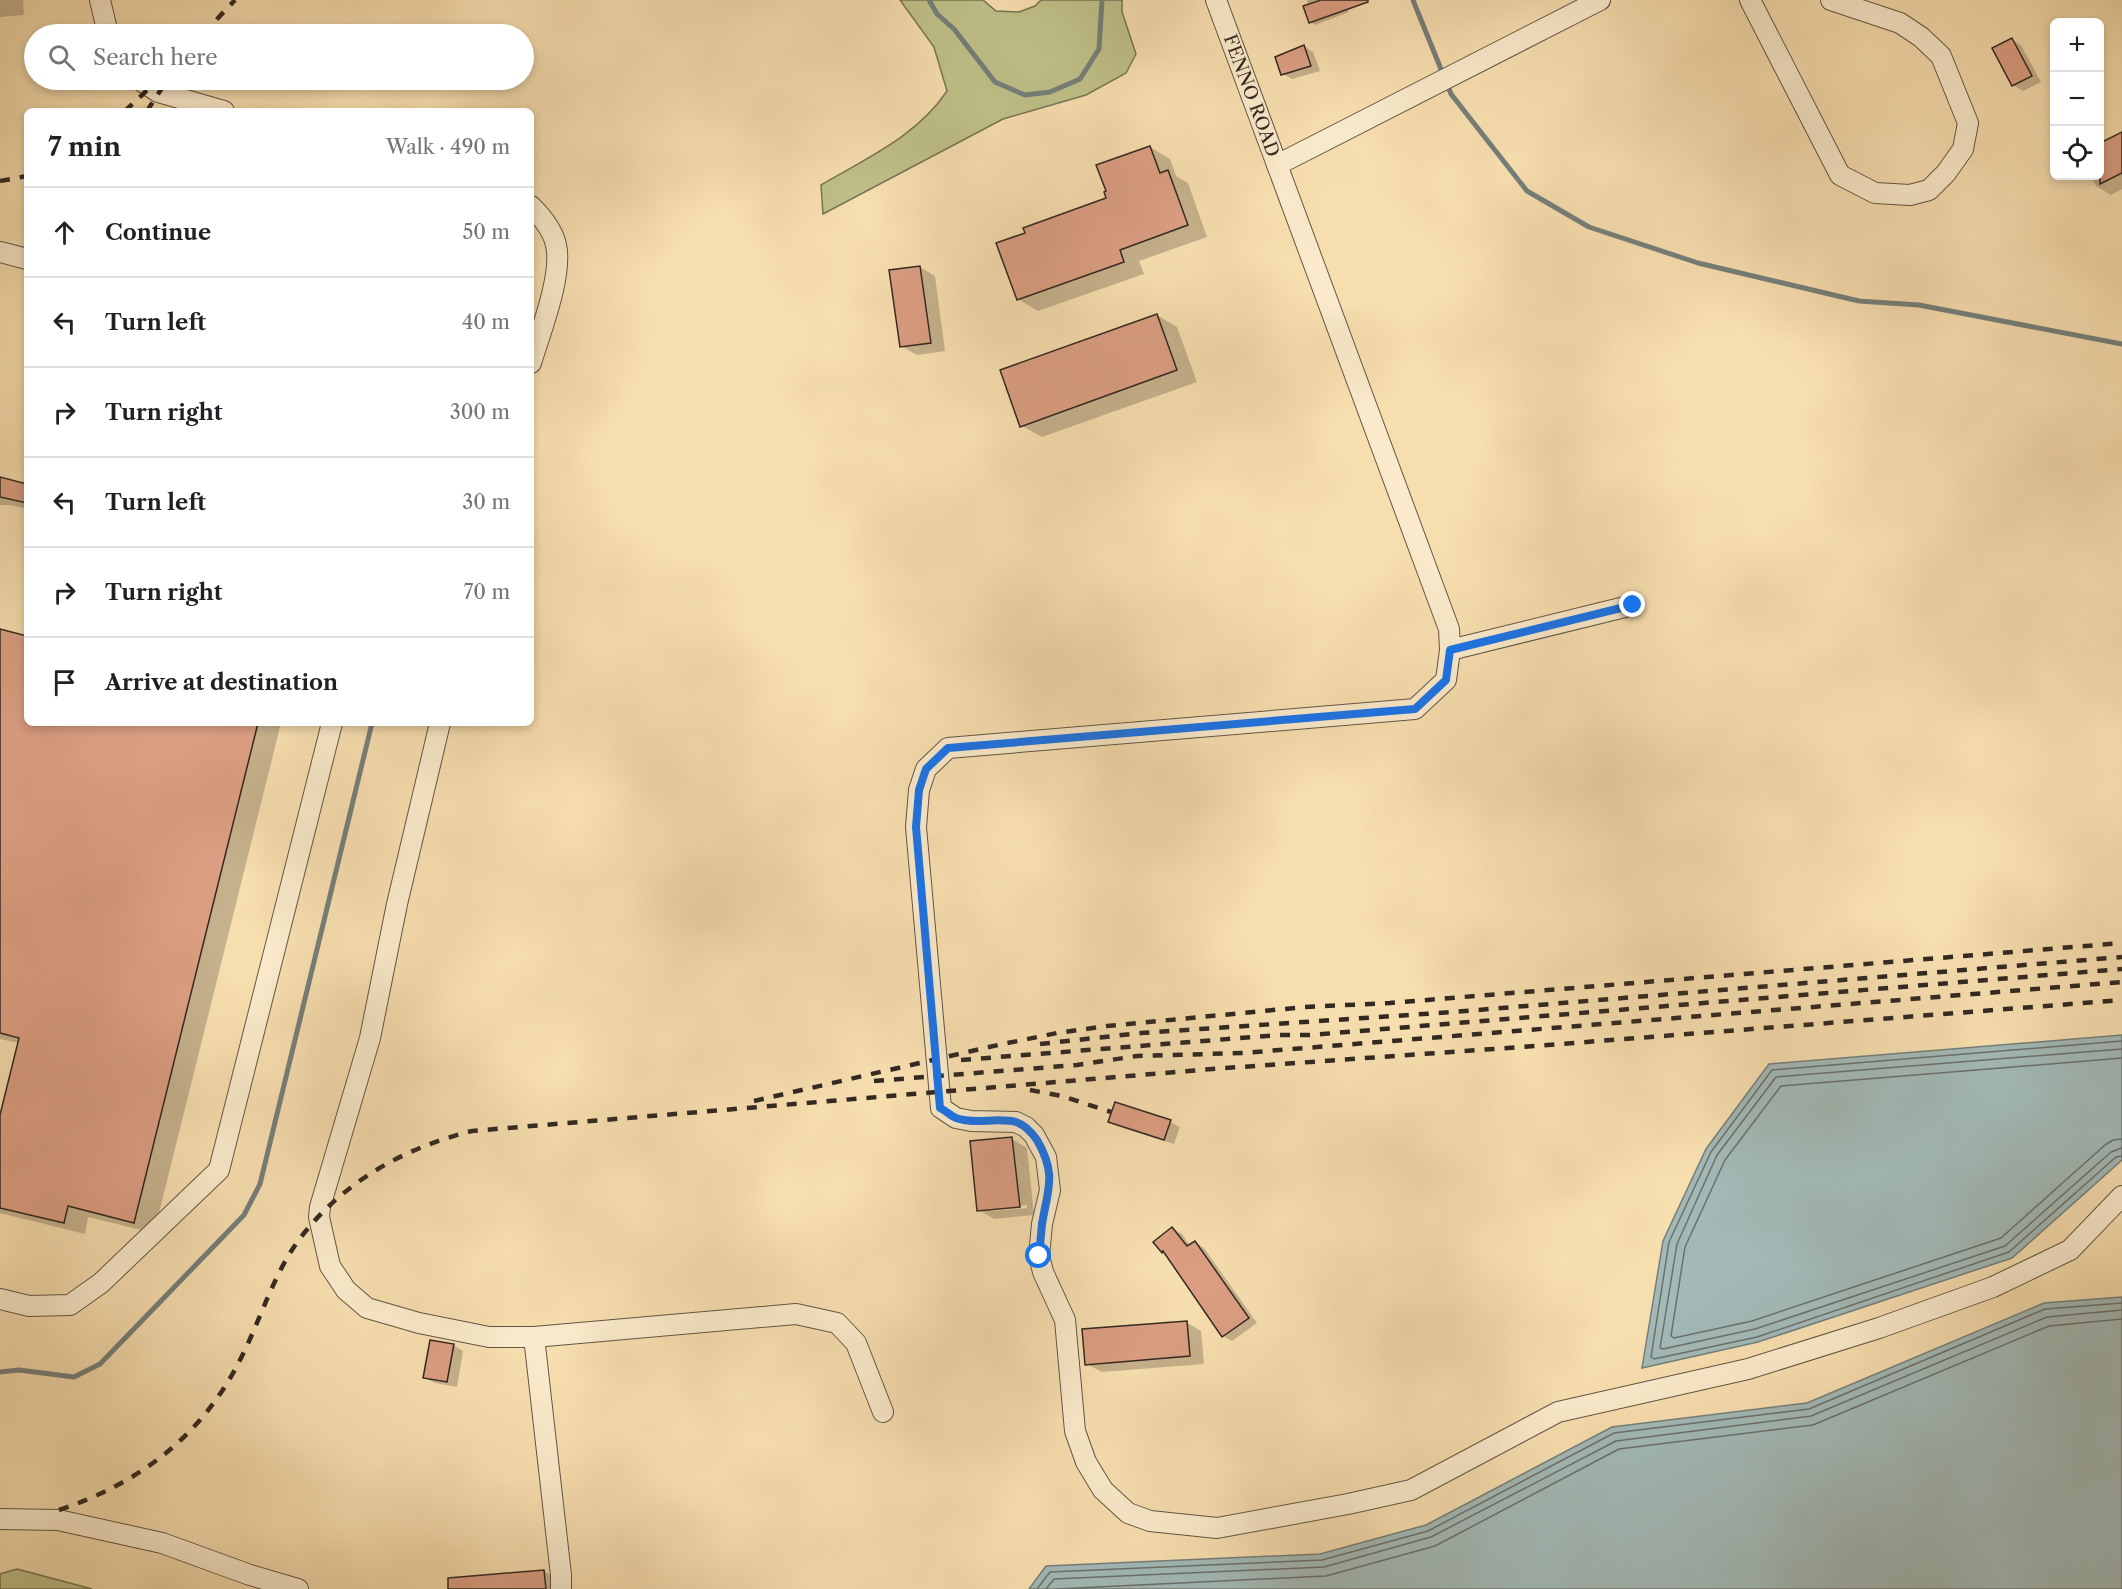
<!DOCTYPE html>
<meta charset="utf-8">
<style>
body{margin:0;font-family:"Libre Caslon Text",serif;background:#f6f6f6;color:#202124}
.controls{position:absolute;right:18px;top:18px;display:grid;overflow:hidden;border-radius:9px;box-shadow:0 3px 9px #0003}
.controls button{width:54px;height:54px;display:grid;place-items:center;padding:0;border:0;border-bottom:2px solid #e0e0e0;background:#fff;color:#202124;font:30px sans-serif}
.stop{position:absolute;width:18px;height:18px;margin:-14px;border:4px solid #1a73e8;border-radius:50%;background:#fff}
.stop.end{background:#1a73e8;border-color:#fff;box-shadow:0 2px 6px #0008}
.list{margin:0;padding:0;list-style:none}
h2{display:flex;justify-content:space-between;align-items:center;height:78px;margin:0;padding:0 24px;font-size:26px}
h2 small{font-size:20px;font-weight:400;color:#757577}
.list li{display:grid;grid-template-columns:39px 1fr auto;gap:18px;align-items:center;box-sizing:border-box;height:90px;padding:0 24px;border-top:2px solid #e0e0e0}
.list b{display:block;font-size:22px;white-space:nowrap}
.list em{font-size:20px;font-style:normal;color:#757577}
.icon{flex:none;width:33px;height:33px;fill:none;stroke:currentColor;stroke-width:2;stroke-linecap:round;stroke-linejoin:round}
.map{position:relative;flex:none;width:2122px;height:1589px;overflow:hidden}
.search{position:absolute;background:#fff;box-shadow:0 3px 9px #0003;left:24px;top:24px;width:510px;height:66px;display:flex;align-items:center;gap:15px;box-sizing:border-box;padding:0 21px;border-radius:33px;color:#757577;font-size:22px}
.panel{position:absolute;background:#fff;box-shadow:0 3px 9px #0003;left:24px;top:108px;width:510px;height:618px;border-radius:9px}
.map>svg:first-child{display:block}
.green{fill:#bfc088;stroke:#787454;stroke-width:1.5}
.water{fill:#a2b9b6;stroke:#757f7a;stroke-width:1.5}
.shadow{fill:#0003;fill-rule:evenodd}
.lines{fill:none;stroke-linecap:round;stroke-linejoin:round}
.shore{stroke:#6a706c;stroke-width:1.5}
.stream{stroke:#757f7a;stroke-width:5}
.building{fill:#db9e82;stroke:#322821;stroke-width:1.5}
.minor-casing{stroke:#635644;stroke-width:22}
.minor{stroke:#faeacb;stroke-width:20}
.rail{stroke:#322821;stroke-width:4.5;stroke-dasharray:10 10;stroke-linecap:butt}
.route{stroke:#1a73e8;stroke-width:8}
.labels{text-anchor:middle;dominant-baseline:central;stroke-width:5;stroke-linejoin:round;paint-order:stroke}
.street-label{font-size:18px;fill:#322821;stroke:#faeacb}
</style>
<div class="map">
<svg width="2122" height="1589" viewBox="0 0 2122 1589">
<rect width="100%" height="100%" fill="#f7deaf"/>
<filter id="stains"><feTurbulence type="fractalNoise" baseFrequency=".00333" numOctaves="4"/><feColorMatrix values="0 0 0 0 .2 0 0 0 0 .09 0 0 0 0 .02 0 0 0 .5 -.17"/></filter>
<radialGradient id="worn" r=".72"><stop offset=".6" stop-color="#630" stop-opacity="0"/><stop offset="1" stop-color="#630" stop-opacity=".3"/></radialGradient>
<!-- green -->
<path class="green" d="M 900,0 L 983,0 L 996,11 L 1019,12 L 1035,6 L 1041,0 L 1122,0 L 1122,12 L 1136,54 L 1126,73 L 1086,95 L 1003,119 L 823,214 L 821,185 C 867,158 917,136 947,91 L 934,47 Z
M 17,1569 L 92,1589 L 0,1589 L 0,1574 Z"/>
<!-- water -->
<path class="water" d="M 2122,1035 L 2122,1160 L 2012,1258 L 1758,1342 L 1642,1368 L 1663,1241 L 1706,1149 L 1769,1064 Z
M 2122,1297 L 2122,1589 L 1029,1589 L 1046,1566 L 1320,1554 L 1426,1525 L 1612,1427 L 1807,1403 L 2044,1303 Z"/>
<!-- shadow -->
<path class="shadow" d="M 0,0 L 23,0 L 24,15 L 0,17 Z
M 1307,0 L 1344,0 L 1349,12 L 1315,25 L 1311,22 Z
M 2012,40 L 2021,45 L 2041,82 L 2023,91 L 2013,85 Z
M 1304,46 L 1313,52 L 1320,71 L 1292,79 L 1283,74 Z
M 2122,133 L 2122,189 L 2111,195 L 2096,186 L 2091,176 L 2100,176 L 2100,145 Z
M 1150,147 L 1170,159 L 1176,176 L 1188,183 L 1207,237 L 1139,261 L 1144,274 L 1038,311 L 1018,299 L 1108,199 Z
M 920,267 L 935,276 L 945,351 L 917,355 L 901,346 Z
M 1157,315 L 1177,327 L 1197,382 L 1042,437 L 1022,426 Z
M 0,479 L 27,486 L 27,509 L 10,505 L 0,505 Z
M 0,630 L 27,637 L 27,723 L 281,723 L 154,1233 L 88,1217 L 85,1234 L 0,1213 L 0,1121 L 19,1043 L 0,1039 Z
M 1110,1122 L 1170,1122 L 1180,1127 L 1174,1144 L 1120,1127 Z
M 1012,1139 L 1027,1148 L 1034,1215 L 994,1219 L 979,1210 ZM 1027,1205 L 1027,1208 L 991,1211 L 991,1208 Z
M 1173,1229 L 1182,1234 L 1190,1246 L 1195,1242 L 1204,1248 L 1257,1323 L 1232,1341 L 1223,1336 L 1167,1254 L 1163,1252 Z
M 1186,1322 L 1201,1331 L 1204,1364 L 1102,1372 L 1087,1364 Z
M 453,1345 L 463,1351 L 457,1387 L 435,1383 L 425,1378 Z
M 544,1571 L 559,1580 L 560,1589 L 463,1589 Z"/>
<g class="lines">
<!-- shore -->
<path class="shore" d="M 2122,1041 L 1772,1070 L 1711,1152 L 1669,1242 L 1651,1357 L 1654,1359 L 1757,1337 L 2009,1252 L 2116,1157 L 2122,1156
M 2122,1049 L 1776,1077 L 1717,1155 L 1677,1244 L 1660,1348 L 1663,1349 L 1755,1329 L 2005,1246 L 2111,1152 L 2122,1148
M 2122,1058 L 1781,1086 L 1725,1160 L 1685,1247 L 1671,1336 L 1674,1338 L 1752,1321 L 2001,1238 L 2105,1145 L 2113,1140 L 2122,1139
M 1037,1589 L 1050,1572 L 1322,1560 L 1428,1531 L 1614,1433 L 1809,1409 L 2045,1309 L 2122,1303
M 1046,1589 L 1054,1579 L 1324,1567 L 1431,1537 L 1616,1441 L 1811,1416 L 2047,1317 L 2122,1310
M 1057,1589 L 1326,1576 L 1435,1546 L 1619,1449 L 1813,1425 L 2049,1326 L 2122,1319"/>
<!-- stream -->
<path class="stream" d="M 929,0 L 937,14 L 954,29 L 995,82 L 1025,95 L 1050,92 L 1080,79 L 1099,49 L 1102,0
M 1413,0 L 1451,94 L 1527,191 L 1589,227 L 1698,263 L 1859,301 L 1919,305 L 2122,344
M 0,1372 L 19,1370 L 74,1377 L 100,1364 L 244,1215 L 260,1184 L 372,723"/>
</g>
<!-- building -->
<path class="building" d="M 1321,0 L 1368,0 L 1368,2 L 1309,23 L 1303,6 Z
M 2012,38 L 2032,76 L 2012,86 L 1992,48 Z
M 1304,45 L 1311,66 L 1281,75 L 1275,57 Z
M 2122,132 L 2122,173 L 2100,184 L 2100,143 Z
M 1150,146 L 1160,173 L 1168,170 L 1188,225 L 1120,250 L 1124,262 L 1017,300 L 996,243 L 1025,233 L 1023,228 L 1106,198 L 1104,192 L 1106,191 L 1096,165 Z
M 920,266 L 931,343 L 900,347 L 889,270 Z
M 1157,314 L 1177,370 L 1020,427 L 1000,370 Z
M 0,477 L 27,484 L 27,503 L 0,497 Z
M 0,629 L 27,636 L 27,723 L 258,723 L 134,1223 L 68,1206 L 64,1223 L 0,1208 L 0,1115 L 19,1038 L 0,1033 Z
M 1115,1102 L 1171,1120 L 1164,1140 L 1108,1122 Z
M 1012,1137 L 1020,1207 L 977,1211 L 970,1141 Z
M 1172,1227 L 1187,1246 L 1195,1241 L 1249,1318 L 1222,1337 L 1163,1251 L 1162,1253 L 1153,1242 Z
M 1187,1321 L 1190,1356 L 1085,1365 L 1082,1329 Z
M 430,1340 L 454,1344 L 447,1382 L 423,1378 Z
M 544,1570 L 546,1589 L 448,1589 L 448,1578 Z"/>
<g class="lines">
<!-- minor casing -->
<g class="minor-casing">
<g id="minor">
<path d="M 100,0 L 108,34"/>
<path id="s1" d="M 1216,0 L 1449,629 L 1450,650 L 1446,680 L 1415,709 L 948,748 L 926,769 L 919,790 L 916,827 L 941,1108 L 956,1118 L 971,1121 L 1016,1122 L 1026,1127 L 1034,1135 L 1046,1157 L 1050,1190 L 1042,1224 L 1039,1256 L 1043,1272 L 1065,1320 L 1075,1431 L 1086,1462 L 1103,1490 L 1128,1513 L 1150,1521 L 1217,1528 L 1348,1504 L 1411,1490 L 1558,1412 L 1748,1369 L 1879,1328 L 1993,1287 L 2070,1250 L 2122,1196"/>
<path d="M 1750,0 L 1840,175 L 1875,193 L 1910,195 L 1929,190 L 1946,173 L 1963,149 L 1968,123 L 1941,56 L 1921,37 L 1900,23 L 1831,0"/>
<path d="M 140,80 L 158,92 L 224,111"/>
<path d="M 1277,165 L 1600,0"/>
<path d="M 531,206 C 541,216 553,230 556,245 C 563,275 540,333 531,363"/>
<path d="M 0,252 L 27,259"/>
<path d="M 1450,650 L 1633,605"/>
<path d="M 440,723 L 397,904 L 370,1038 L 320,1207 L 319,1217 L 330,1266 L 346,1290 L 367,1308 L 419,1323 L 489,1337 L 534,1337 L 796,1314 L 837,1323 L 856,1343 L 883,1412"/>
<path d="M 0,1299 L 29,1306 L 70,1305 L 101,1283 L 219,1170 L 332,723"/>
<path d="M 534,1337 L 561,1575 L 561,1589"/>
<path d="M 0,1519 L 58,1520 L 162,1543 L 250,1575 L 298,1589"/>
</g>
</g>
<!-- minor -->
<use href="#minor" class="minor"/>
<!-- rail -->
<path class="rail" d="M 203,34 L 235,0
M 125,111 L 158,80
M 147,111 L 167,80
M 0,181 L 27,176
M 1040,1044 L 1141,1033 L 1453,1012 L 2122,957
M 961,1060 L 1279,1035 L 1310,1035 L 2122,969
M 874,1081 L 1077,1065 L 1137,1056 L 1243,1053 L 2122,982
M 1030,1090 L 1062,1096 L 1111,1112
M 754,1101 L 998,1045 L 1057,1033 L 1107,1026 L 1305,1007 L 1390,1003 L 2122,943
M 59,1510 C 141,1483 204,1434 242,1356 C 261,1318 273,1276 298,1241 C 341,1183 403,1148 472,1131 L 1212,1069 L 1535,1046 L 2122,1000"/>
</g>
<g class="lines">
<!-- route -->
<path class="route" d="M 1039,1256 C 1040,1246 1041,1235 1042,1224 C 1048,1188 1057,1175 1037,1140 C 1032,1133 1025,1125 1016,1122 C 997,1117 975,1125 956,1118 C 951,1116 946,1111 940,1108 L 916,827 L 919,790 L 926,769 L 948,748 L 1415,709 L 1446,680 L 1450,650 L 1633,605"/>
</g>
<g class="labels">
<!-- street labels -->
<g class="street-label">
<text stroke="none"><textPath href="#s1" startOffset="102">FENNO ROAD</textPath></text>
</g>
</g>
<rect width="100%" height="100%" filter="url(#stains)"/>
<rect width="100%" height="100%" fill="url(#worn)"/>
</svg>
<div class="controls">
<button>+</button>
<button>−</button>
<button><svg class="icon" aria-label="locate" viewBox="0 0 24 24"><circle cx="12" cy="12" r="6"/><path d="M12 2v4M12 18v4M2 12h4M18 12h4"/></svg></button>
</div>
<div class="stop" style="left:1039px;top:1256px"></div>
<div class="stop end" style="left:1633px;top:605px"></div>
<div class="search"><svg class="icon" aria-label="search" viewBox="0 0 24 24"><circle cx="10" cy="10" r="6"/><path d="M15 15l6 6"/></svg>Search here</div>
<section class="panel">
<h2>7 min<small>Walk · 490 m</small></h2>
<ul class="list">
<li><svg class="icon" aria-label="ahead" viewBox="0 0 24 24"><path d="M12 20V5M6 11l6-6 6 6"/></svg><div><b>Continue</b></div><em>50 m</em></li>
<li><svg class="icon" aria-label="left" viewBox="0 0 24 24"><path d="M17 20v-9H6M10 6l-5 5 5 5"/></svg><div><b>Turn left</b></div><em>40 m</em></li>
<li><svg class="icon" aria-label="right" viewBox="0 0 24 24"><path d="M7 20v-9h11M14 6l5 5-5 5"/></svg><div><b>Turn right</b></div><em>300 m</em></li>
<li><svg class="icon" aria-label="left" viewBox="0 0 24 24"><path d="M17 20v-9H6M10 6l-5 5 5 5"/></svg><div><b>Turn left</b></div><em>30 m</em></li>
<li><svg class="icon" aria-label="right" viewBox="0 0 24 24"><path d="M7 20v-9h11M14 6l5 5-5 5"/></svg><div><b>Turn right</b></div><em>70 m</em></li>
<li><svg class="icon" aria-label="arrive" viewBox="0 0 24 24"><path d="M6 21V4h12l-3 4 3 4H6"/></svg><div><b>Arrive at destination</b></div></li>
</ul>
</section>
</div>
